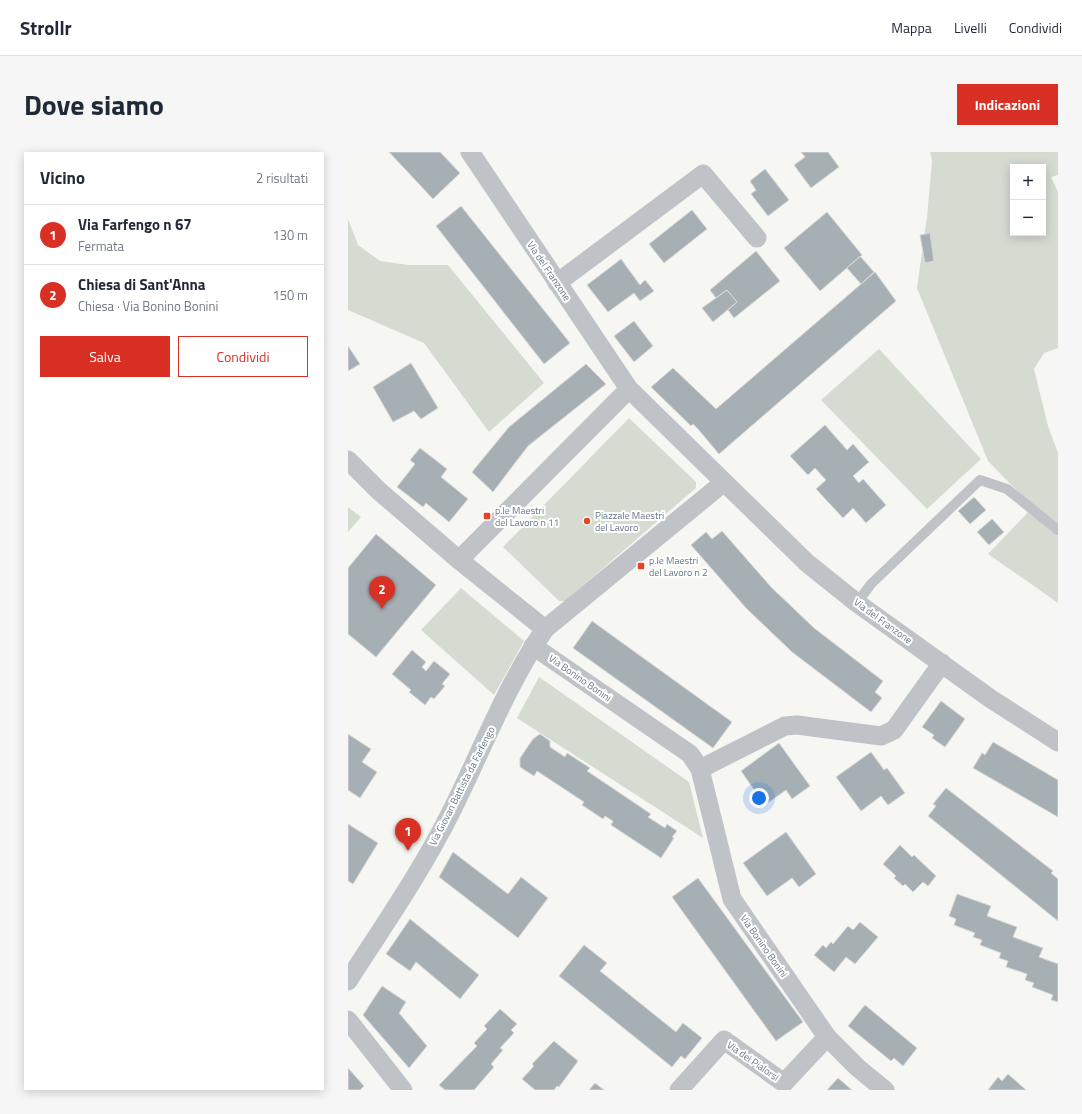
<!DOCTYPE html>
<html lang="it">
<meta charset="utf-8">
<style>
body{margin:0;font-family:"Titillium Web",sans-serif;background:#f6f6f7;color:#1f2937}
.controls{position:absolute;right:12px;top:12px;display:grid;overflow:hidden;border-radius:0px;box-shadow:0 2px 10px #0003}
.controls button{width:36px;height:36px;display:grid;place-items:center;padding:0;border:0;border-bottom:1px solid #e0e1e3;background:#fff;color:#1f2937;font:20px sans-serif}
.you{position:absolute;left:411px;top:646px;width:14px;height:14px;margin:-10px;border:3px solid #fff;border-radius:50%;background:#1a73e8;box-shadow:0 0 0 6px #1a73e833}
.badge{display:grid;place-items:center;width:26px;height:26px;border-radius:50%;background:#d93025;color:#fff;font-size:13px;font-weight:700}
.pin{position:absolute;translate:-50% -33px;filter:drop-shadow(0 1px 2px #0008)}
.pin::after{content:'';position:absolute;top:21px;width:14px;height:12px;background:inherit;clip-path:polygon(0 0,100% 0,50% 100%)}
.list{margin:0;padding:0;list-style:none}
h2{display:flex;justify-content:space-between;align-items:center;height:52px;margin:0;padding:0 16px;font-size:17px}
h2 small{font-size:13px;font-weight:400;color:#747a83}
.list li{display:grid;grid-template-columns:26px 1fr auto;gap:12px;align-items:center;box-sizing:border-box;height:60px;padding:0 16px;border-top:1px solid #e0e1e3}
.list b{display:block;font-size:15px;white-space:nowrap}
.list p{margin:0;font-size:13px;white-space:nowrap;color:#747a83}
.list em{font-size:13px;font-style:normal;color:#747a83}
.actions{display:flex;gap:8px;padding:12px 16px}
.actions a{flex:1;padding:9px 0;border:1px solid #d93025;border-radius:0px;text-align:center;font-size:14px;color:#d93025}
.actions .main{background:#d93025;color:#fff}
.map{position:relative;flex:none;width:710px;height:938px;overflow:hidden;border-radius:0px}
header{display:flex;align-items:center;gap:24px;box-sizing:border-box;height:56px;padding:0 20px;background:#fff;border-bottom:1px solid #e0e1e3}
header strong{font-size:19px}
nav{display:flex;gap:22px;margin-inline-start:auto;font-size:14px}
.intro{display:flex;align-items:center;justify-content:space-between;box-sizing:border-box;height:96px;padding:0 24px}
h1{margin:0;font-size:28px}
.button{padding:10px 18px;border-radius:0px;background:#d93025;color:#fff;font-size:14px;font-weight:700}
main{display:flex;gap:24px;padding:0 24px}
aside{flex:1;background:#fff;border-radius:0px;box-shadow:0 2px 10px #0003}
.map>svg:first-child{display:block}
.green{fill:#d6dbd2;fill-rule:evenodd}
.building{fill:#a6afb4;stroke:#d8d7d5}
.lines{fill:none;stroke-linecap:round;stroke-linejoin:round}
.lane{stroke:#bfc3c7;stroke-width:10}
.street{stroke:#bfc3c7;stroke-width:19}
.poi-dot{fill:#e44624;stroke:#fff;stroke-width:1.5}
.labels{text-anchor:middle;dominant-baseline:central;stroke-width:4;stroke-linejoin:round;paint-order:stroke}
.street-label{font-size:10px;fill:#657884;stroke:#fff}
.poi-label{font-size:10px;fill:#657884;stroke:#fff;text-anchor:start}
</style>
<header>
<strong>Strollr</strong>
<nav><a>Mappa</a><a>Livelli</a><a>Condividi</a></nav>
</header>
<div class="intro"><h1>Dove siamo</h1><a class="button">Indicazioni</a></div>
<main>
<aside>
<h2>Vicino<small>2 risultati</small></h2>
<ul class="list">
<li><span class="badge">1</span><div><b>Via Farfengo n 67</b><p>Fermata</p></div><em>130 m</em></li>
<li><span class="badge">2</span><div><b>Chiesa di Sant'Anna</b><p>Chiesa · Via Bonino Bonini</p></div><em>150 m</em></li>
</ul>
<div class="actions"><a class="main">Salva</a><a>Condividi</a></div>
</aside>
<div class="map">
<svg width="710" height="938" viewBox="0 0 710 938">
<rect width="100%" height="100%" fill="#f6f6f3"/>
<!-- green -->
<path class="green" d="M 582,0 L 710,0 L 710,23 L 703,25 L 710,40 L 710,196 L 696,201 L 686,217 L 700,274 L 710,301 L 710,451 L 640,402 L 685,355 L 640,309 L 569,136 L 579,65 L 584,9 ZM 665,15 L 695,15 L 695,81 L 665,81 Z
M 0,67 L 10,93 L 32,109 L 60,113 L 100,113 L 196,231 L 141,280 L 76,191 L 0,158 Z
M 531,197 L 633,307 L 579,357 L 473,248 Z
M 281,266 L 348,330 L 348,336 L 217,449 L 211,449 L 155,395 Z
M 0,355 L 13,365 L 0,380 Z
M 113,436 L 176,489 L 146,543 L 73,478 Z
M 191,525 L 341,630 L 355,686 L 169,566 Z"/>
<!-- building -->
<path class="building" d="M 41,0 L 92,0 L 112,21 L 85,47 Z
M 453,0 L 480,0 L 491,15 L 463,36 L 446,13 L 457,5 Z
M 417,17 L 441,48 L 420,64 L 403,42 L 408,38 L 402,29 Z
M 113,54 L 222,191 L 196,212 L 88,74 Z
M 344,58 L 359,77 L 316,111 L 301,92 Z
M 479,60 L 514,103 L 472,139 L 436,96 Z
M 582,81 L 586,109 L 577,111 L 572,83 Z
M 408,99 L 432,129 L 386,166 L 380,158 L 389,150 L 379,138 L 368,146 L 362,138 Z
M 512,104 L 526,120 L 513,132 L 499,116 Z
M 273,107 L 292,133 L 297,128 L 306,139 L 292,149 L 286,141 L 260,160 L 239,133 Z
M 527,120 L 548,149 L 371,302 L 350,277 L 345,272 L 343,274 L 303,235 L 325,216 L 368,257 Z
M 379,138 L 389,150 L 365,170 L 354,156 Z
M 286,169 L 305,194 L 286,210 L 266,184 Z
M 0,194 L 12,212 L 0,219 Z
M 63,211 L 90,256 L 73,267 L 66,259 L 45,270 L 25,235 Z
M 238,212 L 258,232 L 180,294 L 145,340 L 124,320 L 161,275 Z
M 477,273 L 499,298 L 505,292 L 521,310 L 505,324 L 511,331 L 515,327 L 538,353 L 518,371 L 505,356 L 495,366 L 468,337 L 478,328 L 467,316 L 460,323 L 442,304 Z
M 72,296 L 99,317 L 93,325 L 120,347 L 101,370 L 78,351 L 75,355 L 49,335 L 67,312 L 62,308 Z
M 626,345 L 638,358 L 622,372 L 610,359 Z
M 644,367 L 656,380 L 641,393 L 629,380 Z
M 374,379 L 423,435 L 466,476 L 535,529 L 527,540 L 534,546 L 523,560 L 444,500 L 398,456 L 343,393 L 358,380 L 364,387 Z
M 28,382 L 88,433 L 28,505 L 0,482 L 0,416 Z
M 244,469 L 384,570 L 365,596 L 225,496 Z
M 64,498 L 78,510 L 74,515 L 78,519 L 86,509 L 102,522 L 94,532 L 97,534 L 86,547 L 83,545 L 77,553 L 61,540 L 63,538 L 44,522 Z
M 593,549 L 617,567 L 597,595 L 584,586 L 586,583 L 574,575 Z
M 0,582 L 23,597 L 14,610 L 29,620 L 12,646 L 0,638 Z
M 192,582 L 202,589 L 202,595 L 217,605 L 219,601 L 242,616 L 239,619 L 303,662 L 300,665 L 317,676 L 319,672 L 329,679 L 324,685 L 326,686 L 313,706 L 263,673 L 265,669 L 257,664 L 255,667 L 234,653 L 236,650 L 189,619 L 186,624 L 172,615 L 172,606 L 185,587 Z
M 645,590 L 710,628 L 710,665 L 625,616 L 634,601 L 637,603 Z
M 431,591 L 462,634 L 444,647 L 438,638 L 417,653 L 393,619 Z
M 523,600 L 536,618 L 539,616 L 557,641 L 540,653 L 533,644 L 513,659 L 488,625 Z
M 598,636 L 705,719 L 703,721 L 710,727 L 710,769 L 580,664 L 588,654 L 585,652 Z
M 0,672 L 30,691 L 5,732 L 0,729 Z
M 438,680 L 468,722 L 451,735 L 444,726 L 419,744 L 395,711 Z
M 552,693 L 564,705 L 566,703 L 588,724 L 580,734 L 575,730 L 565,740 L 557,732 L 555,734 L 546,726 L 548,724 L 535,712 Z
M 105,700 L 160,742 L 173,725 L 200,746 L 170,786 L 91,725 Z
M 350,726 L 455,870 L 428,889 L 324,745 Z
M 609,742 L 643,754 L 639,764 L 669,775 L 665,785 L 695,796 L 691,805 L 710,812 L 710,850 L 703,848 L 705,843 L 684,835 L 686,831 L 677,828 L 679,822 L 658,815 L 660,809 L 651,806 L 653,801 L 632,793 L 634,788 L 625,785 L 627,781 L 606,773 L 608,767 L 601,764 Z
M 62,767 L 131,823 L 112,847 L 68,810 L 62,819 L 38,802 Z
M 512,770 L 530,785 L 507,812 L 498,805 L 486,820 L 466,803 L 475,793 L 478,796 L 483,790 L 485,792 L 500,774 L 505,778 Z
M 236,793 L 259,811 L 252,819 L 328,880 L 335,871 L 354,886 L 337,907 L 333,904 L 324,915 L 211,824 Z
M 34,834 L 58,850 L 51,861 L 79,894 L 61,916 L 15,863 Z
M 517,853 L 569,896 L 555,914 L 546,906 L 543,909 L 500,874 Z
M 152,857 L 169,872 L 163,878 L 166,881 L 152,896 L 155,898 L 143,912 L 146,915 L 126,938 L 97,938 L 91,933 L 129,894 L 126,891 L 139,877 L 136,874 Z
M 206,889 L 230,909 L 211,935 L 209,934 L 206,938 L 187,938 L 174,927 L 186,914 L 184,912 Z
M 0,916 L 16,934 L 12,938 L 0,938 Z
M 660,922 L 678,938 L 640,938 L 650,925 L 654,929 Z
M 490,926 L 504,938 L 479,938 Z
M 247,931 L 256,938 L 241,938 Z"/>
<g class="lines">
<!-- lane -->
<path class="lane" d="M 509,451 L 523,432 L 632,328 L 659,337 L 710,378"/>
<!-- street -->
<path class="street" d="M 122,0 L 281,237 L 459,411 L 509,451 L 643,547 L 710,590
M 209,131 L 355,22 L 409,86
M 0,308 L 31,339 L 111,408
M 197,477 L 111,408 L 281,237
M 185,494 L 342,602 L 352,617 L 384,747 L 479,885 L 510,916 L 537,938
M 352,617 L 437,574 L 449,573 L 533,584 L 546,578 L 594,511
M 0,829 C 36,773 75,717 104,658 C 133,600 160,530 197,477 L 375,331
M 0,868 L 55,938
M 331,938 L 376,888 L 436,931 L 479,885"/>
</g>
<!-- markers -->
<g class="poi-dot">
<rect x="135" y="360" width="8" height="8" rx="2"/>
<circle cx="239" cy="369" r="4"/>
<rect x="289" y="410" width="8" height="8" rx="2"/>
</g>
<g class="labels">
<!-- street labels -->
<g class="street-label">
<text transform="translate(201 119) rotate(56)">Via del Franzone</text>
<text transform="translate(535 469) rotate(36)">Via del Franzone</text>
<text transform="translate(232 526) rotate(35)">Via Bonino Bonini</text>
<text transform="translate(114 634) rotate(-63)">Via Giovan Battista da Farfengo</text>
<text transform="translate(416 794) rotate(55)">Via Bonino Bonini</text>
<text transform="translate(405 909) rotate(35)">Via dei Pialorsi</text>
</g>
<!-- poi labels -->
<g class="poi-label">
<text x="147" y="358">p.le Maestri<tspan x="147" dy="12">del Lavoro n 11</tspan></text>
<text x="247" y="363">Piazzale Maestri<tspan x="247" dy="12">del Lavoro</tspan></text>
<text x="301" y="408">p.le Maestri<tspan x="301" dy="12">del Lavoro n 2</tspan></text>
</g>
</g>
</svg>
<div class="controls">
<button>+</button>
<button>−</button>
</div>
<div class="you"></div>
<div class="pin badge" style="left:60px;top:699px">1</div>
<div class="pin badge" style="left:34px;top:457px">2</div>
</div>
</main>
